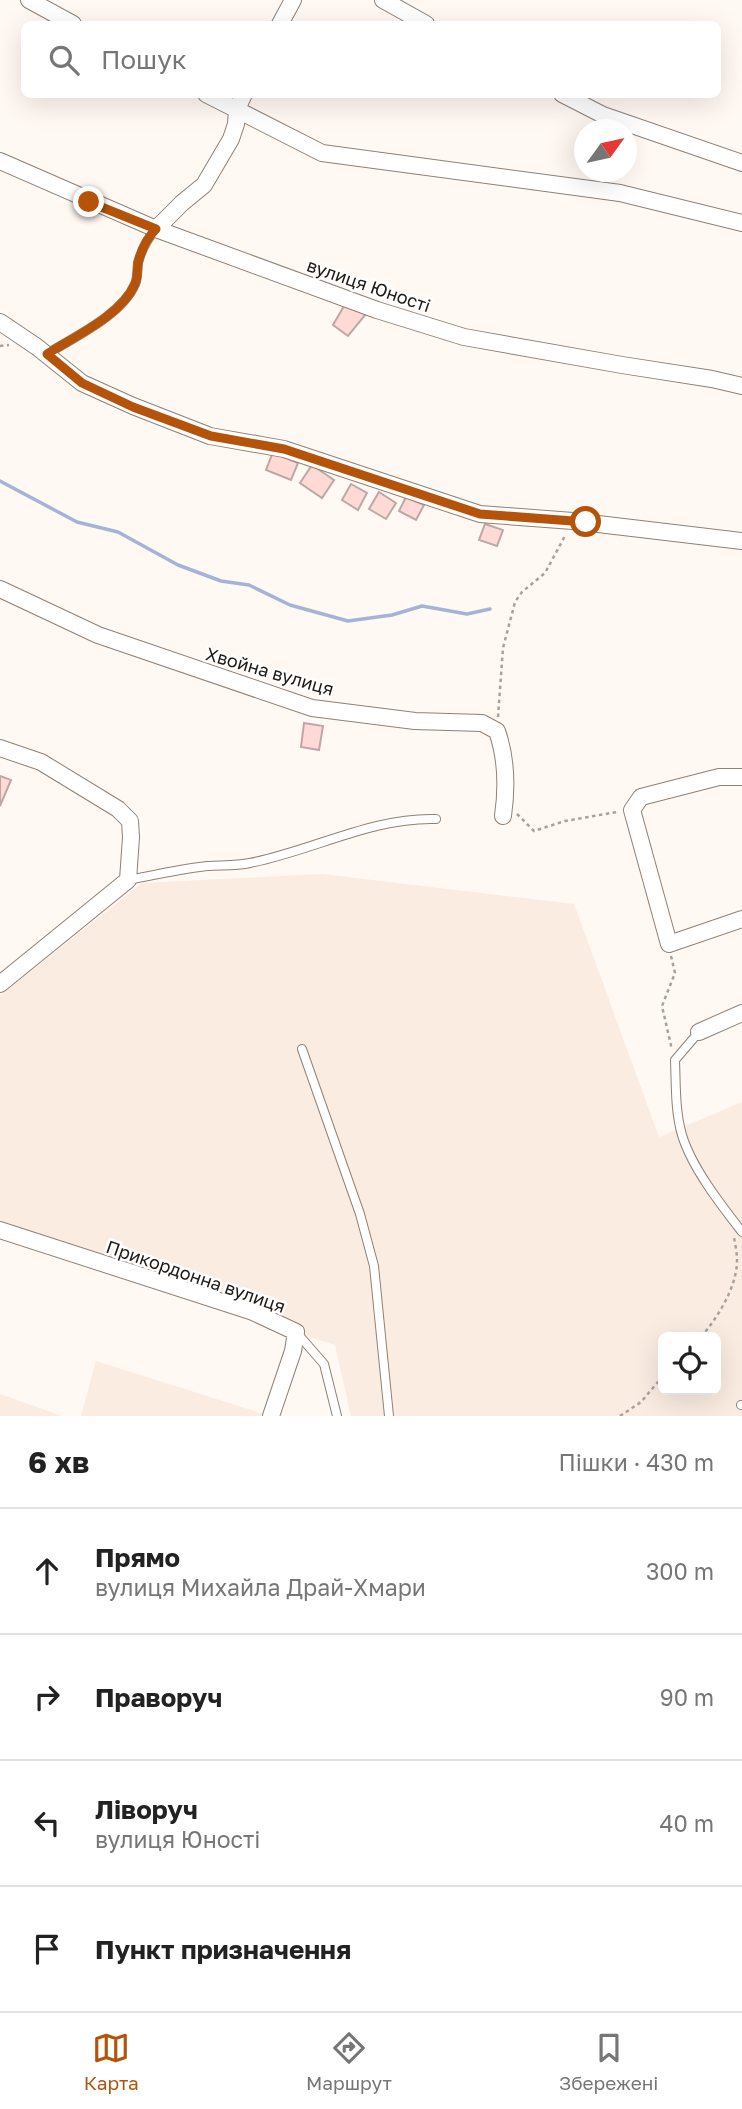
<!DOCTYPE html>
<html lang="uk">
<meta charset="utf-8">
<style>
body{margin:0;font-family:"Golos Text",sans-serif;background:#f6f6f6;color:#222}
.controls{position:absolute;right:21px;bottom:21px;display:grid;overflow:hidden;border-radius:10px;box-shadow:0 7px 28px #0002}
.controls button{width:63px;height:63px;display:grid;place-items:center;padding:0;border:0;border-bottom:2px solid #e0e0e0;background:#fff;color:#222;font:35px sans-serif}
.compass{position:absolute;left:574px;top:119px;width:63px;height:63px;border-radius:50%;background:#fff;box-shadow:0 7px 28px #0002;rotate:57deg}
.stop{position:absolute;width:21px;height:21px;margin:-16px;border:5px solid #b45309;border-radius:50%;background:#fff}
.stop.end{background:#b45309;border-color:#fff;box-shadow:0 2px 7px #0008}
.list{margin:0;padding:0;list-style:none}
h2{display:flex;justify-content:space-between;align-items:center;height:91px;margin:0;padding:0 28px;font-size:30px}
h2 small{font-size:23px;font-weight:400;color:#767676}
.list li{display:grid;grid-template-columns:46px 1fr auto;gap:21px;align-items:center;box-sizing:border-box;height:126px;padding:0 28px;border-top:2px solid #e0e0e0}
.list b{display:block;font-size:26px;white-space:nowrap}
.list p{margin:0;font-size:23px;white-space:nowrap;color:#767676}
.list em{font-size:23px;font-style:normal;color:#767676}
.icon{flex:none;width:38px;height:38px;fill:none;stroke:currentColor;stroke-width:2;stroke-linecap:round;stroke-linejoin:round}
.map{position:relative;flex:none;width:742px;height:1416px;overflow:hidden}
.search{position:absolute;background:#fff;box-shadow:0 7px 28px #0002;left:21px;right:21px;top:21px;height:77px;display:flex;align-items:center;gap:18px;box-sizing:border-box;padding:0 24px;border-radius:10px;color:#767676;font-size:26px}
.sheet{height:595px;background:#fff}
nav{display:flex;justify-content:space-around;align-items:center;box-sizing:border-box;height:98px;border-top:2px solid #e0e0e0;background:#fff;font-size:19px;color:#767676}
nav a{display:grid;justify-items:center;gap:4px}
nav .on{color:#b45309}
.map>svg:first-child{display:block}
.built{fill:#faece1;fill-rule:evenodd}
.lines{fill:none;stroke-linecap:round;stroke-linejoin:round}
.stream{stroke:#a2b5d7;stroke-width:3.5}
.building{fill:#ffd9d6;stroke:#bda8a6;stroke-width:2}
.service-casing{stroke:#8f8175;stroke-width:10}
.minor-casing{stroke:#8f8175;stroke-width:18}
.path{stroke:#a8a29d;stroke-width:2.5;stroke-dasharray:3.5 3.5;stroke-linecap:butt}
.service{stroke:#fff;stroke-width:8}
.minor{stroke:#fff;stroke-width:16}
.route{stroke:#b45309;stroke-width:9}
.labels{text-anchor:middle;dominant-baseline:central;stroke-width:5;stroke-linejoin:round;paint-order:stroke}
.street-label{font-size:18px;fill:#1f1a15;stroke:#fff}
</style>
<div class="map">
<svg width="742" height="1416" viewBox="0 0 742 1416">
<rect width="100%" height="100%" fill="#fff8f3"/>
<!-- built -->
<path class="built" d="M 322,874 L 574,904 L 659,1137 L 742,1102 L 742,1416 L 351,1416 L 335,1345 L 0,1235 L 0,996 L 142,883 ZM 663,1337 L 716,1337 L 716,1390 L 663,1390 Z
M 96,1361 L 270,1416 L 81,1416 Z
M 0,1394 L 62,1416 L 0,1416 Z"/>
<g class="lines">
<!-- stream -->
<path class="stream" d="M 0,481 L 77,522 L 118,532 L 178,565 L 221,581 L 249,585 L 290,605 L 348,621 L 392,615 L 422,606 L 467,614 L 490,609"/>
</g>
<!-- building -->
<path class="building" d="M 344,306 L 366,314 L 348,336 L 333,325 Z
M 273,452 L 298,463 L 291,480 L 266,470 Z
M 312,465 L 334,480 L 322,498 L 300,483 Z
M 351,484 L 367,493 L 358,510 L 342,500 Z
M 379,492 L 396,503 L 386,519 L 369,509 Z
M 406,497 L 424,505 L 416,520 L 399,511 Z
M 485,524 L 503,530 L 497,546 L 479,540 Z
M 304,723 L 323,726 L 319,750 L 301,747 Z
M 0,776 L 11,780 L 0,806 Z"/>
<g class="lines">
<!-- service casing -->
<g class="service-casing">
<path id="service" d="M 47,354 C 74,337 122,315 135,284 C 138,278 137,270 138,263 C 141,251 148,238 156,229
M 128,880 C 154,875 181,869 207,866 C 221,865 236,866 250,863 C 312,851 372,817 436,819
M 699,1032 L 675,1060 C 676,1085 675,1111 682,1135 C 692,1168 721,1205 742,1232
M 302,1049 L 360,1214 L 374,1266 L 389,1416
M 296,1332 L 324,1364 L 337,1416
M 741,1405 L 742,1405"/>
</g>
<!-- minor casing -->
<g class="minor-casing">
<path id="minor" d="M 29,0 L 73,24
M 383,0 L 426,24
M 280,24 L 293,0
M 206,94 L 322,153 L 620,193 L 742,223
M 562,94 L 603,115 L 742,163
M 0,161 L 156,229 L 377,310 L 464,337 L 622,365 L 712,379 L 742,386
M 156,229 L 182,203 L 204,185 L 231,139 L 236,124 L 237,109 L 244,94
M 0,322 L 37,347 L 82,383 L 133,406 L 210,436 L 284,449 L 480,514 L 573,521 L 742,541
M 0,589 L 98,635 L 312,708 L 415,721 L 482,723 L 497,731 C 506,757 507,788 503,816
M 0,748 L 41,762 L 118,809 L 130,821 L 131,837 L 128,880 L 0,984
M 742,777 L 719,777 L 641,797 L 632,810 L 669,944 L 742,919
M 699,1032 L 742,1013
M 0,1230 L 253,1312 L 296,1332 L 293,1351 L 271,1416"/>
</g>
<!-- path -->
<path class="path" d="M 0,346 L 9,345
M 498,717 L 503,648 L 515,602 L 522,592 L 545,573 L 566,534
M 517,814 L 534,831 L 565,821 L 617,812
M 671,956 L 675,973 L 662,1006 L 672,1050
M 701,1337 C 718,1317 737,1287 737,1260 C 737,1252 735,1244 734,1237
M 620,1416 L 641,1402 L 663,1376"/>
<!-- service -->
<use href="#service" class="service"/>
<!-- minor -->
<use href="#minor" class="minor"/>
</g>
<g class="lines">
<!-- route -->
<path class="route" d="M 89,202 L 156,229 C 147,238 141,251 138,263 C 137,270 138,278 135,284 C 122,315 74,337 47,354 L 82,383 L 133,407 L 211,436 L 284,449 L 480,514 L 586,522"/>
</g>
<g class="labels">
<!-- street labels -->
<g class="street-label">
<text transform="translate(369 285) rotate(19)">вулиця Юності</text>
<text transform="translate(270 671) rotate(16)">Хвойна вулиця</text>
<text transform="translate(196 1276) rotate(19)">Прикордонна вулиця</text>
</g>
</g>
</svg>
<div class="controls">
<button><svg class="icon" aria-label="locate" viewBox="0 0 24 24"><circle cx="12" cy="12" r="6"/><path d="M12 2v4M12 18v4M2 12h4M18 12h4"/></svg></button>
</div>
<svg class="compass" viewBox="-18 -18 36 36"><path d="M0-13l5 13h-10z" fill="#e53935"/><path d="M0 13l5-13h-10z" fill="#767676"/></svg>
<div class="stop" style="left:586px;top:522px"></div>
<div class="stop end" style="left:89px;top:202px"></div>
<div class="search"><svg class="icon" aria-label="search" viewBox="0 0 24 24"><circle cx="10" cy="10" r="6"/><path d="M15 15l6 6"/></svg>Пошук</div>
</div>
<section class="sheet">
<h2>6 хв<small>Пішки · 430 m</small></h2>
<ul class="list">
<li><svg class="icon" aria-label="ahead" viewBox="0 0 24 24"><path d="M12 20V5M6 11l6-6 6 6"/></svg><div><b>Прямо</b><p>вулиця Михайла Драй-Хмари</p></div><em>300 m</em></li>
<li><svg class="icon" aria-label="right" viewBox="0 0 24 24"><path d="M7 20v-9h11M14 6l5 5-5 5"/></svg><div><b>Праворуч</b></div><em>90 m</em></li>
<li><svg class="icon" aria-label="left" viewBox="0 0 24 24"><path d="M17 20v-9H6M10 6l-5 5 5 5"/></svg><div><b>Ліворуч</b><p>вулиця Юності</p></div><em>40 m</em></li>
<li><svg class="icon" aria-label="arrive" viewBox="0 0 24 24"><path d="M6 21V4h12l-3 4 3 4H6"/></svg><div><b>Пункт призначення</b></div></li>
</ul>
</section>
<nav>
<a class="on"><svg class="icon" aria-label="map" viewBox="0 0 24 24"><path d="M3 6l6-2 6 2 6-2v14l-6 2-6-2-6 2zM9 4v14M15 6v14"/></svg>Карта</a>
<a><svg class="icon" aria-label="directions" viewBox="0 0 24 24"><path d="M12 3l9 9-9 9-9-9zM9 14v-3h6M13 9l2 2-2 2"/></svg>Маршрут</a>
<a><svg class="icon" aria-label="saved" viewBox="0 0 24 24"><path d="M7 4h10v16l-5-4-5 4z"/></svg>Збережені</a>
</nav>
